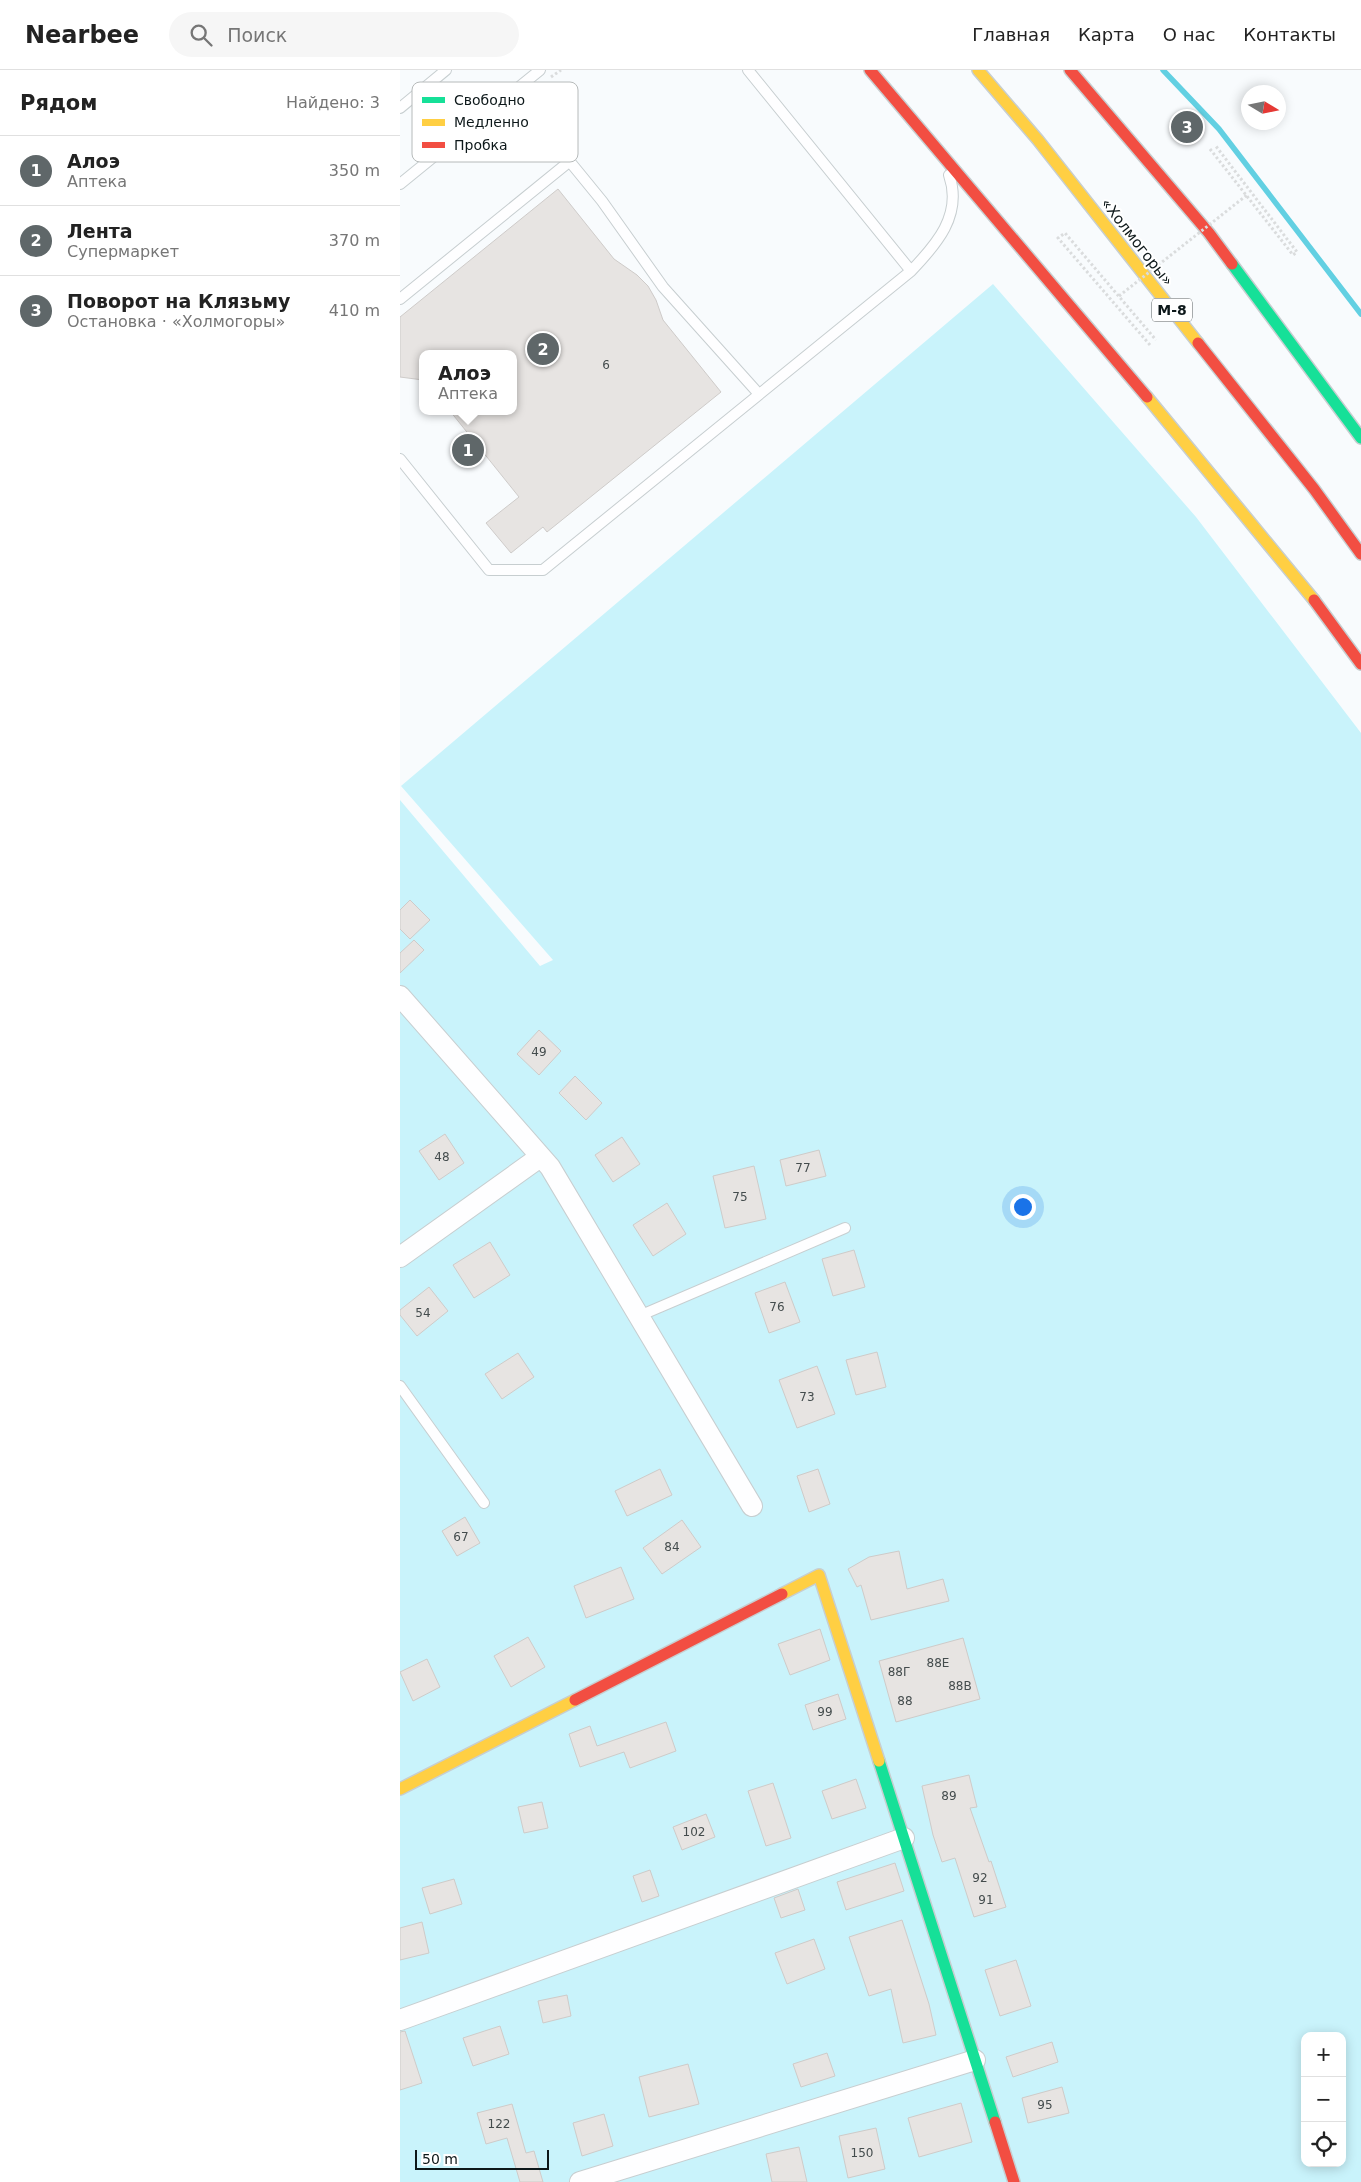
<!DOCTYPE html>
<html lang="ru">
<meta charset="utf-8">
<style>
body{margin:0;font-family:"DejaVu Sans",sans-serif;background:#f6f6f6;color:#222}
.controls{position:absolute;right:15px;bottom:15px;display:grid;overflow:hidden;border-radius:10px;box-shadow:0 2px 12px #0003}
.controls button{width:45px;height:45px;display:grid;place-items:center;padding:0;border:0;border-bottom:1px solid #e0e0e0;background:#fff;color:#222;font:25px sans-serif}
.compass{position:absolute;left:841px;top:15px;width:45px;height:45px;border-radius:50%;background:#fff;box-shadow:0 2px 12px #0003;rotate:100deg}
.scale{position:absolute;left:15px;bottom:12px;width:134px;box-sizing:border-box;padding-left:5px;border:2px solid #0d181a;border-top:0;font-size:14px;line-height:18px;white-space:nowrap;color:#0d181a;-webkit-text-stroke:4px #fff;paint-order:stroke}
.you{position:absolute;left:622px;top:1136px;width:18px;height:18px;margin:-12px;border:4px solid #fff;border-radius:50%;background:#1a73e8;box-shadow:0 0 0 8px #1a73e833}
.badge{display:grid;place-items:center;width:32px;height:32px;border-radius:50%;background:#5f6769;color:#fff;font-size:16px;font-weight:700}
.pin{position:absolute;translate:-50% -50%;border:2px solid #fff;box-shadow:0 1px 5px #0006}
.popup{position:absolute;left:19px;top:280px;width:98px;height:65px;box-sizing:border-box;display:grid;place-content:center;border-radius:10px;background:#fff;filter:drop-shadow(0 1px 4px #0005);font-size:16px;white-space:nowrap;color:#767676}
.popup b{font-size:19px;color:#222}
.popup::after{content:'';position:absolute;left:50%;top:100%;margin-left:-10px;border:10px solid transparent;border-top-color:#fff}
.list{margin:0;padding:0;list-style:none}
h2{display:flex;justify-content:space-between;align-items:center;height:65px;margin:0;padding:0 20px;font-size:21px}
h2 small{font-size:16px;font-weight:400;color:#767676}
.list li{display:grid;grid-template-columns:32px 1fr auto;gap:15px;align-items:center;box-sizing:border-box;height:70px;padding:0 20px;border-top:1px solid #e0e0e0}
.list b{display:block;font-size:19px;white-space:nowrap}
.list p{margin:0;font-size:16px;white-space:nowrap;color:#767676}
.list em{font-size:16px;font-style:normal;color:#767676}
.icon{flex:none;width:28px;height:28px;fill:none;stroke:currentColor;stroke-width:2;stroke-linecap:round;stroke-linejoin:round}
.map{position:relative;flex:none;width:961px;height:2112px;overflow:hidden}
header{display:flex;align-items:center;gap:30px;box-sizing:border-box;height:70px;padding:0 25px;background:#fff;border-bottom:1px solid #e0e0e0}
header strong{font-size:24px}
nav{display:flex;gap:28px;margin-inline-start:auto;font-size:18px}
.search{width:350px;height:45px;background:#f6f6f6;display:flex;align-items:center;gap:12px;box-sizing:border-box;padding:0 18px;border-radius:28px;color:#767676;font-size:19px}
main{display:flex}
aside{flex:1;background:#fff}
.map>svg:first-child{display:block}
.green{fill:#c9f3fb;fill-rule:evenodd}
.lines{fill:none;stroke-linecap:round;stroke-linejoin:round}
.stream{stroke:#62d0e2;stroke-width:5.5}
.building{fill:#e7e4e2;stroke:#cecbc9}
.lane-casing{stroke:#c7ced0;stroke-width:12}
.street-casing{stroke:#c7ced0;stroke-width:22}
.fast-casing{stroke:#c7ced0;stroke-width:14}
.slow-casing{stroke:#c7ced0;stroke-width:14}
.jam-casing{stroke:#c7ced0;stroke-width:14}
.path{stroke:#dadcdd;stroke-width:3;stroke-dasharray:2.5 2.5;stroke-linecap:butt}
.lane{stroke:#fefeff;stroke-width:10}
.street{stroke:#fefeff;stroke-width:20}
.fast{stroke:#16e098;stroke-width:11}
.slow{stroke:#ffcf43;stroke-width:11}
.jam{stroke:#f24e42;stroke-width:11}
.path-bridge{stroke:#dadcdd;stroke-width:3;stroke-dasharray:2.5 2.5;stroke-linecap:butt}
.labels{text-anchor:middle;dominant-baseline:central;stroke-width:4;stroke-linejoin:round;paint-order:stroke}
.number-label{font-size:12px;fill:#444c4d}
.shield{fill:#fff;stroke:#565d5f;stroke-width:1}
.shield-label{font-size:14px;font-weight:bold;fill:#0d181a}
.street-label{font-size:15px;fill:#0d181a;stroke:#fff}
.key{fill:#fff;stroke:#b6baba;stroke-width:1}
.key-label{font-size:14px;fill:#0d181a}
</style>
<header>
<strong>Nearbee</strong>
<div class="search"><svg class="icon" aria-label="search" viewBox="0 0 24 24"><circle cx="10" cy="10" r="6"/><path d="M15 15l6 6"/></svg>Поиск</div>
<nav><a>Главная</a><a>Карта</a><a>О нас</a><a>Контакты</a></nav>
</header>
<main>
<aside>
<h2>Рядом<small>Найдено: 3</small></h2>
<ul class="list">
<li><span class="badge">1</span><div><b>Алоэ</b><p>Аптека</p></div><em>350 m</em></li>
<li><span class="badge">2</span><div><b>Лента</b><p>Супермаркет</p></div><em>370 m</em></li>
<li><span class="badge">3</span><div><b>Поворот на Клязьму</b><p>Остановка · «Холмогоры»</p></div><em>410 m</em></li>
</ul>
</aside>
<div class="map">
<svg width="961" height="2112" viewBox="0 0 961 2112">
<rect width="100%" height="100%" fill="#f8fbfd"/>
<!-- green -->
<path class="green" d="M 593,214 L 796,447 L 961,663 L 961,2112 L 0,2112 L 0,730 L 140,896 L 153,890 L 1,716 ZM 905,1966 L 942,1966 L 942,2093 L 905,2093 Z"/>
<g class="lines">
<!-- stream -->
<path class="stream" d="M 763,0 L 819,59 L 961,244"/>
</g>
<!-- building -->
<path class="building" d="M 158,119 L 214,189 L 237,205 L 248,216 L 256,230 L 263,250 L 321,322 L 147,462 L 143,457 L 111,483 L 86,453 L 119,427 L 50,341 L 113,341 L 113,284 L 23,284 L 23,310 L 0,307 L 0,247 Z
M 10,830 L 30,850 L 10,869 L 0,859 L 0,840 Z
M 14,870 L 24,880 L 0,903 L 0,883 Z
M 139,960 L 161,981 L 139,1005 L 117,984 Z
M 175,1006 L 202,1033 L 186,1050 L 159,1023 Z
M 45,1064 L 64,1093 L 39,1110 L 19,1081 Z
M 222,1067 L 240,1094 L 213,1112 L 195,1085 Z
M 419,1080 L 426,1106 L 386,1116 L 380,1090 Z
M 354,1096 L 366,1149 L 325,1158 L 313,1106 Z
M 267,1133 L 286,1164 L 253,1186 L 233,1155 Z
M 90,1172 L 110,1205 L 74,1228 L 53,1195 Z
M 454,1180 L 465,1217 L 433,1226 L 422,1189 Z
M 385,1212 L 400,1252 L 369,1263 L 355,1223 Z
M 29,1217 L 48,1241 L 17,1266 L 0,1245 L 0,1240 Z
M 477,1282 L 486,1317 L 456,1325 L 446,1290 Z
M 118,1283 L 134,1307 L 102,1329 L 85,1304 Z
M 417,1296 L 435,1344 L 397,1358 L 379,1310 Z
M 260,1399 L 272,1425 L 227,1446 L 215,1421 Z
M 418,1399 L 430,1434 L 409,1442 L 397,1406 Z
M 65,1447 L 80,1473 L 57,1486 L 42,1461 Z
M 282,1450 L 301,1477 L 262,1504 L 243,1478 Z
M 499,1481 L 507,1519 L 543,1509 L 549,1531 L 471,1550 L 461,1515 L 457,1517 L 448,1499 L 469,1487 Z
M 221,1497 L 234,1529 L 186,1548 L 174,1516 Z
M 420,1559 L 430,1590 L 390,1605 L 378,1574 Z
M 128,1567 L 145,1597 L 111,1617 L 94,1586 Z
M 563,1568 L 580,1629 L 496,1652 L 479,1591 Z
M 27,1589 L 40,1617 L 13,1631 L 0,1602 Z
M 438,1624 L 446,1649 L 413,1660 L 405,1635 Z
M 266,1652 L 276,1681 L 230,1698 L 224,1682 L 180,1697 L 169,1664 L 190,1656 L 197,1676 Z
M 569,1705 L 577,1737 L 570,1738 L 589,1792 L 591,1791 L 606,1837 L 574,1847 L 555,1788 L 542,1792 L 533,1765 L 522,1716 Z
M 456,1709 L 466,1738 L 432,1749 L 422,1721 Z
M 373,1713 L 391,1768 L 366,1776 L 348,1721 Z
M 142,1732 L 148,1758 L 124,1763 L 118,1737 Z
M 306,1744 L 315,1767 L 282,1780 L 273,1757 Z
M 495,1793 L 504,1821 L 446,1840 L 437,1812 Z
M 250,1800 L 259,1826 L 242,1832 L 233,1806 Z
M 54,1809 L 62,1834 L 30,1844 L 22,1818 Z
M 398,1819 L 405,1840 L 381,1848 L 374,1828 Z
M 502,1850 L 529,1934 L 536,1965 L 503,1973 L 491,1919 L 469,1926 L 449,1867 Z
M 22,1852 L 29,1883 L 0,1890 L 0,1858 Z
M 414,1869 L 425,1899 L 387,1914 L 375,1883 Z
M 616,1890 L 631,1936 L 600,1946 L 585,1900 Z
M 167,1925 L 171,1946 L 143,1953 L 138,1931 Z
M 100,1956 L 109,1984 L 73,1996 L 63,1968 Z
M 5,1961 L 22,2013 L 0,2020 L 0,1962 Z
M 652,1972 L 658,1992 L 613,2007 L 606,1987 Z
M 427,1983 L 435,2006 L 401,2017 L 393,1994 Z
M 288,1994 L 299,2034 L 249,2047 L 239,2007 Z
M 662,2017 L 669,2043 L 628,2053 L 622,2028 Z
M 561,2033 L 572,2072 L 519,2087 L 508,2048 Z
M 112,2034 L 126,2083 L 134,2081 L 143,2112 L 120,2112 L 107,2068 L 86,2074 L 77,2043 Z
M 204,2044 L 213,2076 L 182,2086 L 173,2053 Z
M 476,2058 L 485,2099 L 448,2108 L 439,2066 Z
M 399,2077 L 407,2112 L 372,2112 L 366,2084 Z"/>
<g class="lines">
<!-- lane casing -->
<g class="lane-casing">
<path id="lane" d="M 348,0 L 511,201
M 113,22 L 202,131 L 263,217 L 358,323
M 0,38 L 46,0
M 0,114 L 140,0
M 0,229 L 170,91
M 0,389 L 89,500 L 143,500 L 511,201 C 536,175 563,145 549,105
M 239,1246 L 445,1158
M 0,1316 L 84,1433"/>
</g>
<!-- street casing -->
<g class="street-casing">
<path id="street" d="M 0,926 L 150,1097 L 352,1436
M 0,1187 L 140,1087
M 0,1950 L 504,1768
M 180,2112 L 575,1990"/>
</g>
<!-- fast casing -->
<g class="fast-casing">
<path id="fast" d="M 832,194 L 961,368
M 479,1691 L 595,2052"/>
</g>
<!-- slow casing -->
<g class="slow-casing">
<path id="slow" d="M 578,0 L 638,70 L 798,273
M 747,327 L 914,530
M 382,1524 L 419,1505 L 479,1691
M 0,1719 L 175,1630"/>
</g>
<!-- jam casing -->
<g class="jam-casing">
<path id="jam" d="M 470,0 L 747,327
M 670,0 L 809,163 L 832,194
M 798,273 L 914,419 L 961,484
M 914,530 L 961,594
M 175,1630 L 382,1524
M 595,2052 L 614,2112"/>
</g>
<!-- path -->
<path class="path" d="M 151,7 L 161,0
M 810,79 L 893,185 L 897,182 L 815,75
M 750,275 L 658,168 L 665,163 L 756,270"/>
<!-- lane -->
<use href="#lane" class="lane"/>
<!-- street -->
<use href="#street" class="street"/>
<!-- fast -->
<use href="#fast" class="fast"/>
<!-- slow -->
<use href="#slow" class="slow"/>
<!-- jam -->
<use href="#jam" class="jam"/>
<!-- path-bridge -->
<path class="path-bridge" d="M 719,226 L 847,125"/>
</g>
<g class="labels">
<!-- number labels -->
<g class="number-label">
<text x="206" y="295">6</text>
<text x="139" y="982">49</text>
<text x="42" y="1087">48</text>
<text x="403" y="1098">77</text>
<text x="340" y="1127">75</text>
<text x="377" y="1237">76</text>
<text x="23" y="1243">54</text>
<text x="407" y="1327">73</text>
<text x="61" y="1467">67</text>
<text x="272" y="1477">84</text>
<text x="538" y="1593">88Е</text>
<text x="499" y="1602">88Г</text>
<text x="560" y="1616">88В</text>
<text x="505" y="1631">88</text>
<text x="425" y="1642">99</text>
<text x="549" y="1726">89</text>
<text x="294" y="1762">102</text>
<text x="580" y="1808">92</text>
<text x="586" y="1830">91</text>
<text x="645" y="2035">95</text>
<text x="99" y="2054">122</text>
<text x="462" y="2083">150</text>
</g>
<!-- shield labels -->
<rect class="shield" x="752" y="228.5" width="40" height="23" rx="4"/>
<g class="shield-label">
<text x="772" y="240">М-8</text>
</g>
<!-- street labels -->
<g class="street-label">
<text transform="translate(737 172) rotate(52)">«Холмогоры»</text>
</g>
</g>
<!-- legend -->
<rect x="12" y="12" width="166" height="80" rx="8" class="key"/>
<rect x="22" y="27" width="23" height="6" fill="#16e098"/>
<rect x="22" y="49" width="23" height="7" fill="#ffcf43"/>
<rect x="22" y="72" width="23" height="6" fill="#f24e42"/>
<g class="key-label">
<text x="54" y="35">Свободно</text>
<text x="54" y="57">Медленно</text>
<text x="54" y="80">Пробка</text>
</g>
</svg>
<div class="controls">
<button>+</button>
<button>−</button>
<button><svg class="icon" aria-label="locate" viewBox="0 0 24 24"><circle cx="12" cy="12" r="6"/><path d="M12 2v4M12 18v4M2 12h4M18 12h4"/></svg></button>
</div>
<svg class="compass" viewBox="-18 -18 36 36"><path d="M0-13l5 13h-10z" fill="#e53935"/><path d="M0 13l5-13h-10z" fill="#767676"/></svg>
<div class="scale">50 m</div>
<div class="you"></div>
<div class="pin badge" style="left:68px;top:380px">1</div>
<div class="popup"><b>Алоэ</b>Аптека</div>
<div class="pin badge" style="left:143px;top:279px">2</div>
<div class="pin badge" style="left:787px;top:57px">3</div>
</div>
</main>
